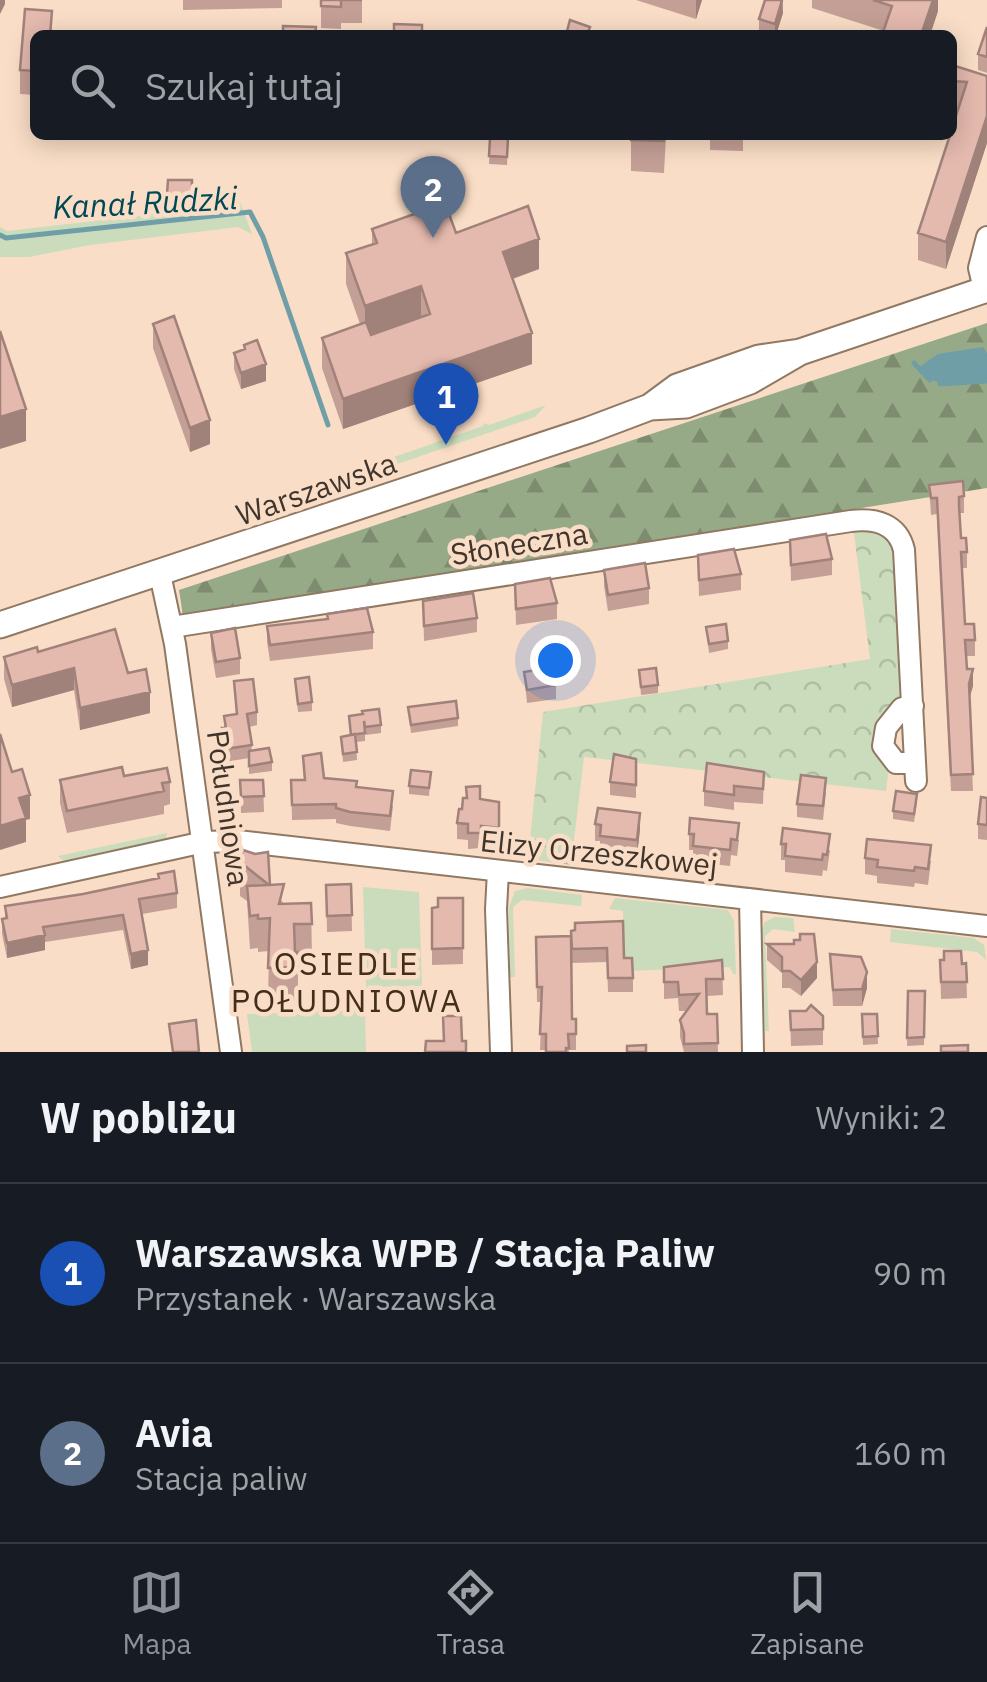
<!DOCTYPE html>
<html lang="pl">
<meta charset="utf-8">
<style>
body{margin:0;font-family:"IBM Plex Sans",sans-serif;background:#242831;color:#f1f3f6}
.you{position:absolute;left:555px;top:660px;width:35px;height:35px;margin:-25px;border:8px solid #fff;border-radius:50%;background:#1a73e8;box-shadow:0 0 0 15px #1a73e833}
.badge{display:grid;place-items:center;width:65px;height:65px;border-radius:50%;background:#8c9099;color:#fff;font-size:32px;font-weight:700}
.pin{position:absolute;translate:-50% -82px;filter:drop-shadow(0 2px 5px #0008)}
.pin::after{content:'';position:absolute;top:52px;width:35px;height:30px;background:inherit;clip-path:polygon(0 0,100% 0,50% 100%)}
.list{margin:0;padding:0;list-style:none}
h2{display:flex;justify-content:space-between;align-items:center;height:130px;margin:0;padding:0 40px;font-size:42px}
h2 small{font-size:32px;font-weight:400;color:#9ea1a6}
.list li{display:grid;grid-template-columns:65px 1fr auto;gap:30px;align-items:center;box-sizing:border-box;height:180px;padding:0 40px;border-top:2px solid #363941}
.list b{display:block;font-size:38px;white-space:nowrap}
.list p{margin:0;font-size:32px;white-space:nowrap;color:#9ea1a6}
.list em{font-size:32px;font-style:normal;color:#9ea1a6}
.icon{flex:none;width:55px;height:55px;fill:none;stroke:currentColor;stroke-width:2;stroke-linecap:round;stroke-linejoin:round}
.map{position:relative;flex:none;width:987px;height:1052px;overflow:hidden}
.search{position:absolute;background:#171b24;box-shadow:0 5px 25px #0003;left:30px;right:30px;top:30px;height:110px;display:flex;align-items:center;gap:25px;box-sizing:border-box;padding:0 35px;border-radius:15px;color:#9ea1a6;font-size:38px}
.sheet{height:490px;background:#171b24}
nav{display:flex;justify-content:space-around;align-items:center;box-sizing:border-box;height:140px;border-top:2px solid #363941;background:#171b24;font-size:28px;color:#9ea1a6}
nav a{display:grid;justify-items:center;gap:5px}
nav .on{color:#8c9099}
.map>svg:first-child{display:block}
.grass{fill:#cbdcbd}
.forest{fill:url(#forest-firs)}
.park{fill:url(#park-crowns)}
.water{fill:#6f9ea7}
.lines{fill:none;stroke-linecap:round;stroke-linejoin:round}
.stream{stroke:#6f9ea7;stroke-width:5}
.minor-casing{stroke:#907863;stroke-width:24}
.major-casing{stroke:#907863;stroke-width:29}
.minor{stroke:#fff;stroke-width:20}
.major{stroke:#fff;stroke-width:25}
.wall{fill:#c49f96}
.shaded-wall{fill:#a0827a}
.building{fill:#e4b9ae;stroke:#a0827a;stroke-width:2.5}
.labels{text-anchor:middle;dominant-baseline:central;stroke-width:9;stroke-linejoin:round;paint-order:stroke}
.street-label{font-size:30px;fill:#40352c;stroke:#f9ddc6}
.water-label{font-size:32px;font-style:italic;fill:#004954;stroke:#f9ddc6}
.neighbourhood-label{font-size:32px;letter-spacing:2.5px;fill:#432e1b;stroke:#f9ddc6}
</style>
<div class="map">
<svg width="987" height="1052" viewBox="0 0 987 1052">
<defs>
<pattern id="forest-firs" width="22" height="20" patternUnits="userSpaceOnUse" patternTransform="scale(2.5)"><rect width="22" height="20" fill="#97aa88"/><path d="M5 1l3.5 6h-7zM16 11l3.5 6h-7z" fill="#7d8b6f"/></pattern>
<pattern id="park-crowns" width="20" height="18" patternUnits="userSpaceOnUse" patternTransform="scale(2.5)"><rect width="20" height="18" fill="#cbdcbd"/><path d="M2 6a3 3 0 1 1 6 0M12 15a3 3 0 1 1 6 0" fill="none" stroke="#afbda3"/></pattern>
</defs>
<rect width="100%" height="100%" fill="#f9ddc6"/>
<!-- grass -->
<path class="grass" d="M 241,204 L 252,234 L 238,227 L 90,245 L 29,257 L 0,257 L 0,227 L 7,231 Z
M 546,405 L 535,417 L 321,490 L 318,484 L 360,469 L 360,466 L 375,461 L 377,463 L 483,426 L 484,423 L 489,425 Z
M 167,833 L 165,844 L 66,863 L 58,856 Z
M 363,887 L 419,892 L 422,986 L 366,987 Z
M 528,888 L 582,895 L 581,906 L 522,900 L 513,907 L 515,977 L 510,977 L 509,907 L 515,891 Z
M 615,898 L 728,910 L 734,921 L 736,974 L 733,974 L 730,967 L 625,971 L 623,911 L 609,909 Z
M 775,917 L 793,918 L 795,932 L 773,929 L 765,936 L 769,1031 L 765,1031 L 762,930 L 765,922 Z
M 891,929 L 974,938 L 984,945 L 986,960 L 977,952 L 890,942 Z
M 365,1010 L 366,1052 L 252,1052 L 247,1014 Z"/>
<!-- forest -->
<path class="forest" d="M 987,323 L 987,488 L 183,616 L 179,590 Z"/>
<!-- park -->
<path class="park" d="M 870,532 L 881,533 L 895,544 L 905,695 L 882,723 L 889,767 L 886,791 L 584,757 L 571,865 L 528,859 L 543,712 L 870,659 L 854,533 Z"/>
<!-- water -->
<path class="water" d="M 983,347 L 987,353 L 987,381 C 962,384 935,391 918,368 L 938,354 Z"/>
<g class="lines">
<!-- stream -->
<path class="stream" d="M 0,235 L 6,238 L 250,212 L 263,237 L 328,425
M 914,363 L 930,380
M 940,384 L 987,381"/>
<!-- minor casing -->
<g class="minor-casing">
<path id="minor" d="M 984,289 L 979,268 L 987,237
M 160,574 L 175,644 L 231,1052
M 172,627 L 851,521 C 876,518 898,524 904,550 L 916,781
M 913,706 L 902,708 L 886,728 L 883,746 L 896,763 L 915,763
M 498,871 L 496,909 L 501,1052
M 0,887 L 204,842 L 238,841 L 987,926
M 750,899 L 753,1052"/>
</g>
<!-- major casing -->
<g class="major-casing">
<path id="major" d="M 650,407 L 686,405 L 750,381 L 800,352 L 987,289
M 0,625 L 589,430 L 650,407 L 677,387 L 759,358 L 800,352"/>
</g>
<!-- minor -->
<use href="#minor" class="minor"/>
<!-- major -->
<use href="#major" class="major"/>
</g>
<!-- wall -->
<path class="wall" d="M 183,0 L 282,0 L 282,8 L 183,10 Z
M 321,0 L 362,0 L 362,23 L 341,23 L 341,29 L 321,28 Z
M 636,0 L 702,0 L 696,19 Z
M 783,0 L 783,13 L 776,35 L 759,35 L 759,19 Z
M 812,0 L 938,0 L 938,11 L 930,35 L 882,35 L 884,31 L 812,8 Z
M 25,9 L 52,11 L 52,35 L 35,35 L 35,95 L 20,94 L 20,70 Z
M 987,27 L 987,73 L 978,70 L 978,54 Z
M 952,65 L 987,76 L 987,143 L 946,269 L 918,260 L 918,233 L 958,109 L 952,108 Z
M 631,135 L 666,135 L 664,173 L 631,171 Z
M 710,135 L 743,135 L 743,151 L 710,150 Z
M 490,138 L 508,138 L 507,165 L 489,164 Z
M 168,180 L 192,180 L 192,203 L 167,203 Z
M 372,229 L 456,233 L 539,269 L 513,279 L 532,364 L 343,429 L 322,368 L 322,338 L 360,324 L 346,284 L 346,253 L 372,245 Z
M 153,324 L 210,444 L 190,452 L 153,348 Z
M 244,345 L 266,381 L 241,389 L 234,369 L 234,353 L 244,349 Z
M 929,485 L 964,496 L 964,513 L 959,513 L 961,538 L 967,552 L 967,568 L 962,568 L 965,624 L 975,640 L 975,656 L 966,656 L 967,669 L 973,686 L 969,698 L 973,791 L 951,791 L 937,514 L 931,515 Z
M 790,540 L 832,559 L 832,575 L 791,581 Z
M 698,555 L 741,574 L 741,590 L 699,596 Z
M 604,570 L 649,588 L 649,604 L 608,611 L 604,586 Z
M 515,584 L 557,603 L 557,619 L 516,625 Z
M 423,601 L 477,618 L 477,632 L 424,641 Z
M 267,626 L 373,632 L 373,649 L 270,661 L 267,642 Z
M 706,627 L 728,641 L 728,649 L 709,653 Z
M 211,633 L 240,658 L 240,674 L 216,678 L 211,649 Z
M 38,652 L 128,673 L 150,713 L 80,730 L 74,690 L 12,707 L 4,679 L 4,657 Z
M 639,670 L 658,685 L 658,693 L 641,695 Z
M 524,672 L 556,685 L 556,699 L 527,703 Z
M 295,679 L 312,702 L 312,711 L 298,712 Z
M 234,681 L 257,712 L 257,725 L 249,727 L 252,751 L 272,762 L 272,771 L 249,774 L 249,758 L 225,762 L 222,741 L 222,728 L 224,728 L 224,716 L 236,714 Z
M 408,707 L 458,718 L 458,726 L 411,733 Z
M 349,716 L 381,725 L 381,733 L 365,735 L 365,741 L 356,742 L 357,760 L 343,762 L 341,737 L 350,735 Z
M 303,756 L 324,778 L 357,787 L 393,806 L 390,831 L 350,826 L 336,823 L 336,819 L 292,820 L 291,780 L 304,780 Z
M 636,759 L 636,798 L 610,795 L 610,782 Z
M 431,772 L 429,796 L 409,794 L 409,786 Z
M 764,772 L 763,804 L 734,802 L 734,810 L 704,806 L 704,791 Z
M 124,776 L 170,782 L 170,804 L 164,806 L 164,814 L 67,833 L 60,803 L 60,780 Z
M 240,780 L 263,780 L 264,812 L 241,813 Z
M 826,792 L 823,820 L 797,817 L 797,804 Z
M 987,798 L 987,840 L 978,839 L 978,824 Z
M 480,799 L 499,802 L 499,843 L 481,841 L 481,848 L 468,849 L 468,840 L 457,839 L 457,823 L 462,809 Z
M 917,802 L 914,822 L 893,819 L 893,811 Z
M 595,824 L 640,829 L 637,857 L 600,852 L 600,841 L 595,841 Z
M 689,834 L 739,840 L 737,856 L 731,855 L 730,866 L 693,862 L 693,850 L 689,850 Z
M 781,844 L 830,850 L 827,871 L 823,870 L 822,876 L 785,872 L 785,860 L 781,860 Z
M 865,858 L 931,861 L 928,885 L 915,883 L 914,887 L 877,883 L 877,876 L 865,874 Z
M 240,862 L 270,885 L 284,904 L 311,903 L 312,957 L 298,957 L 298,1000 L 268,1001 L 269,951 L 258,952 L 258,948 L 250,949 L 247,901 L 240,896 Z
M 351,884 L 352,931 L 327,932 L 326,885 Z
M 177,893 L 177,908 L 142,914 L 148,965 L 131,969 L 123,930 L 45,942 L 45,950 L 7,958 L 2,934 L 2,919 L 5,918 L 5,906 Z
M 463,898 L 463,964 L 432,965 L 432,908 L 438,907 Z
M 575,930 L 624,958 L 633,978 L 633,992 L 608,992 L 607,962 L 572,963 L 571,931 Z
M 536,937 L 572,1019 L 576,1034 L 576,1050 L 569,1050 L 569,1052 L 546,1052 L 546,1050 L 540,1050 L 542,1002 L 537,1002 Z
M 767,944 L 817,978 L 801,996 L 790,988 L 782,988 L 782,973 L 767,960 Z
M 830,954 L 867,988 L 862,1006 L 833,1006 Z
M 722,960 L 723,995 L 707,996 L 707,1014 L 717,1014 L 718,1052 L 684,1052 L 680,1037 L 680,1020 L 687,1011 L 679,1011 L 678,998 L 664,999 L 664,967 Z
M 940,960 L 966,963 L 967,998 L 941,999 Z
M 908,991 L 925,991 L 924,1045 L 907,1046 Z
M 790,1011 L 823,1016 L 823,1045 L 791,1046 Z
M 862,1014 L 877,1014 L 878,1044 L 863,1045 Z"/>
<!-- shaded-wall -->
<path class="shaded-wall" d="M 0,0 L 5,0 L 5,4 L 0,14 Z
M 696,0 L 702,0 L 696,19 Z
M 782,0 L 783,13 L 776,35 L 775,35 L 775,24 Z
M 933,0 L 938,0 L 938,11 L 930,35 L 921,35 Z
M 987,116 L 987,143 L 946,269 L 946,242 Z
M 539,239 L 539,269 L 503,282 L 503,252 Z
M 421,286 L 421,317 L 365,336 L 365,306 Z
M 532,333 L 532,364 L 343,429 L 343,399 Z
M 266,364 L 266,381 L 241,389 L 241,373 Z
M 26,409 L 26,441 L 0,449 L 0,417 Z
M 210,420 L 210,444 L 190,452 L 190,428 Z
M 74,668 L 74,690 L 12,707 L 12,685 Z
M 973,669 L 973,686 L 969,700 L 969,684 Z
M 150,692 L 150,713 L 80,730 L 80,708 Z
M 30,795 L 30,819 L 26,820 L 26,842 L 0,850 L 0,826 L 19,798 Z
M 640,813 L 640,829 L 637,857 L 637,840 Z
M 45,935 L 45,950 L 7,958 L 7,943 Z
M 148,950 L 148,965 L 131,969 L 131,954 Z
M 817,962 L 817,978 L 801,996 L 801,980 Z
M 867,972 L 867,988 L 862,1006 L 862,989 Z"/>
<!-- building -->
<path class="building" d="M 321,0 L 362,0 L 341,0 L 341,7 L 321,6 Z
M 765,0 L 782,0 L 775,24 L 759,19 Z
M 873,0 L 933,0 L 921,35 L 882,35 L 892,6 Z
M 25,9 L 52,11 L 50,35 L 35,35 L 35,71 L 20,70 Z
M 570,20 L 590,27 L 587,35 L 566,35 Z
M 394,24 L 422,25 L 422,31 L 516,33 L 516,35 L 394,35 Z
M 283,26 L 316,27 L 315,35 L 283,35 Z
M 987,27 L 987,57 L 978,54 Z
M 952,65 L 987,76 L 987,116 L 946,242 L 918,233 L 950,135 L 952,135 L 952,128 L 967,82 L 952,81 Z
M 631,135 L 665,135 L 664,141 L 631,140 Z
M 490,138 L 508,138 L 507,157 L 489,156 Z
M 168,180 L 192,180 L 192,195 L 167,194 Z
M 445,203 L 456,233 L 528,206 L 539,239 L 503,252 L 532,333 L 343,399 L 322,338 L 366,322 L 371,335 L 430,314 L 421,286 L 365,306 L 346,253 L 377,243 L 372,229 Z
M 174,316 L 210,420 L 190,428 L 153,324 Z
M 0,331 L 26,409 L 0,417 Z
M 257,340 L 266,364 L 241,373 L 234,353 L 245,349 L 244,345 Z
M 963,481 L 964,496 L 959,497 L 959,506 L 961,538 L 966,538 L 967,552 L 961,552 L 965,624 L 974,624 L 975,640 L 965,640 L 967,669 L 973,669 L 969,684 L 973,774 L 951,775 L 937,498 L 931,498 L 929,485 Z
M 826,534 L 832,559 L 791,565 L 790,540 Z
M 734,549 L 741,574 L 699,580 L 698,555 Z
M 645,563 L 649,588 L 608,595 L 604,570 Z
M 550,578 L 557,603 L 516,609 L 515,584 Z
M 473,593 L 477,618 L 424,626 L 423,601 Z
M 367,608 L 373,632 L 270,645 L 267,626 L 328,619 L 327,614 Z
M 726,624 L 728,641 L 709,644 L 706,627 Z
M 235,628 L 240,658 L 216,662 L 211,633 Z
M 115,629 L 128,673 L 146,669 L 150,692 L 80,708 L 74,668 L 12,685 L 4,657 L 37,647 L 38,652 Z
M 554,667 L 556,685 L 527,690 L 524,672 Z
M 656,668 L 658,685 L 641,687 L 639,670 Z
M 309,677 L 312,702 L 298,704 L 295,679 Z
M 253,679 L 257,712 L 247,714 L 252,745 L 225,749 L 222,728 L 226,728 L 224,716 L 237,714 L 234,681 Z
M 456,701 L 458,718 L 411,725 L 408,707 Z
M 379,709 L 381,725 L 365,727 L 364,721 L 365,733 L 351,735 L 349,716 L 363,714 L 362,711 Z
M 0,734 L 12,772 L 22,769 L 30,795 L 19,798 L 26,818 L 0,826 Z
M 355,734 L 357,752 L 343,754 L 341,737 Z
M 269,748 L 272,762 L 249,766 L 249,751 Z
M 321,753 L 324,778 L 357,781 L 356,787 L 393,791 L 390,816 L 350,812 L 336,808 L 336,804 L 292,805 L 291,780 L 305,780 L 303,756 Z
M 614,754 L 636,759 L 636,785 L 610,782 Z
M 707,763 L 764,772 L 763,789 L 734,786 L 734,795 L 704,791 Z
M 122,767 L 124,776 L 167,768 L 170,782 L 162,783 L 164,791 L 67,811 L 60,780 Z
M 411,770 L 431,772 L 429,788 L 409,786 Z
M 801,775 L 826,778 L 823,806 L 797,804 Z
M 240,780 L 263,780 L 264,796 L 241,797 Z
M 480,786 L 480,799 L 499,802 L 499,828 L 481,826 L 481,833 L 468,833 L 468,824 L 457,823 L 459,809 L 462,809 L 463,798 L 467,798 L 466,787 Z
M 896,791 L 917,794 L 914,814 L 893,811 Z
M 981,797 L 987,798 L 987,825 L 978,824 Z
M 598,808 L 640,813 L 637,840 L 600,836 L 601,825 L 595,824 Z
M 690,818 L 739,823 L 737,840 L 731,839 L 730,850 L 693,846 L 694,834 L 689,834 Z
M 783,828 L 830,834 L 827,855 L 823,854 L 822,860 L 785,856 L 786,844 L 781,844 Z
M 867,839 L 931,845 L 928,869 L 915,867 L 914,871 L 877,867 L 878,860 L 865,858 Z
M 243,850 L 255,854 L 268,852 L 270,885 L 284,884 L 279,904 L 311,903 L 312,924 L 294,924 L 295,953 L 297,952 L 298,967 L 268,968 L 270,918 L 258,919 L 258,915 L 250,916 L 247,886 L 269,885 L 240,862 Z
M 174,871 L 177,893 L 139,899 L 148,950 L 131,954 L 123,915 L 43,927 L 45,935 L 7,943 L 2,919 L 7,918 L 5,906 L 83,894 L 159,878 L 158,874 Z
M 351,884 L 352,915 L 327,916 L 326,885 Z
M 438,898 L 463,898 L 463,948 L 432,949 L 432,908 L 438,907 Z
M 623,921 L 624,958 L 632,958 L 633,978 L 608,978 L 607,948 L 572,949 L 571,931 L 575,930 L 575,923 Z
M 800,934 L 814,934 L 817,962 L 801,980 L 790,971 L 782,971 L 782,957 L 767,944 L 794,944 L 794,940 L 800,940 Z
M 571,936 L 572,1019 L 576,1019 L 576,1034 L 568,1034 L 569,1048 L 566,1048 L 566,1052 L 546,1052 L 546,1034 L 540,1034 L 542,987 L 537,987 L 536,937 Z
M 944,951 L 961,951 L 962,964 L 966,963 L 967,982 L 941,982 L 940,960 L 944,960 Z
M 830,954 L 861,957 L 867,972 L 862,989 L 833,990 Z
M 722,960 L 723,979 L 706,979 L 707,1014 L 717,1014 L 718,1043 L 684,1044 L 684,1033 L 680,1020 L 699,994 L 679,995 L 678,982 L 664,982 L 664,967 Z
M 908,991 L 925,991 L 924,1037 L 907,1038 Z
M 811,1005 L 823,1016 L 823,1029 L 791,1030 L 790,1011 L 806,1011 Z
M 862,1014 L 877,1014 L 878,1036 L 863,1037 Z
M 443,1016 L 461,1016 L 462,1041 L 466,1041 L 466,1052 L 425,1052 L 426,1041 L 444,1041 Z
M 196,1020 L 199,1052 L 173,1052 L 169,1024 Z
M 646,1045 L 646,1052 L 627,1052 L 627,1046 Z
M 968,1045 L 968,1052 L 941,1052 L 941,1046 Z"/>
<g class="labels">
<!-- street labels -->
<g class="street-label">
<text transform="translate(316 488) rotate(-19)">Warszawska</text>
<text transform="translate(519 543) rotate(-9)">Słoneczna</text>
<text transform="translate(229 808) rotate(82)">Południowa</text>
<text transform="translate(599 852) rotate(6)">Elizy Orzeszkowej</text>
</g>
<!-- water labels -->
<g class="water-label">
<text transform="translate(145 202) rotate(-3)">Kanał Rudzki</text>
</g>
<!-- neighbourhood labels -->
<g class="neighbourhood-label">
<text x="347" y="963">OSIEDLE<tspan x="347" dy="37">POŁUDNIOWA</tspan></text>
</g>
</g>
</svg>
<div class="you"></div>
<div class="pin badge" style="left:446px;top:445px;background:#1a4fb4">1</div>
<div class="pin badge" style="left:433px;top:238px;background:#5c6f8a">2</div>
<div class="search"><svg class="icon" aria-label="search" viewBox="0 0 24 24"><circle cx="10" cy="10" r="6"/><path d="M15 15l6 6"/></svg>Szukaj tutaj</div>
</div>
<section class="sheet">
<h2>W pobliżu<small>Wyniki: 2</small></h2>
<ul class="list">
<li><span class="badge" style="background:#1a4fb4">1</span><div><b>Warszawska WPB / Stacja Paliw</b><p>Przystanek · Warszawska</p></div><em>90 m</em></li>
<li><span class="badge" style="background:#5c6f8a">2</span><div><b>Avia</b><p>Stacja paliw</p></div><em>160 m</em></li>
</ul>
</section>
<nav>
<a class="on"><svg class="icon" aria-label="map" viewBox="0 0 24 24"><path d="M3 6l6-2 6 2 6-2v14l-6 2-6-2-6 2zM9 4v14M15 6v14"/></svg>Mapa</a>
<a><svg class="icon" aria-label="directions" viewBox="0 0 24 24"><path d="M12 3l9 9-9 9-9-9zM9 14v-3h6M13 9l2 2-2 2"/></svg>Trasa</a>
<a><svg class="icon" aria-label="saved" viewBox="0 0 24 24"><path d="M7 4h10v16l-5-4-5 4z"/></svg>Zapisane</a>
</nav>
